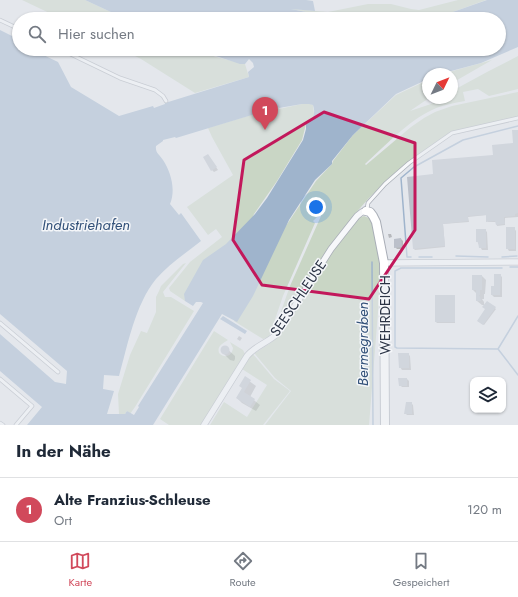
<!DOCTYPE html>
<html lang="de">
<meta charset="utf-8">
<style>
body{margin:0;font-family:Jost,sans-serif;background:#f2f2f3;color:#1f2937}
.controls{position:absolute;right:12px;bottom:12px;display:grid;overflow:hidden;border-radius:8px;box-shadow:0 1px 3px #0004}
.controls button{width:36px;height:36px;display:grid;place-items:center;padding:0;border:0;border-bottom:1px solid #e0e1e3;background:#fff;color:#1f2937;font:20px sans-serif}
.compass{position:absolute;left:422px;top:68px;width:36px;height:36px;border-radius:50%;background:#fff;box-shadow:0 1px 3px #0004;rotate:47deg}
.you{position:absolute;left:316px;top:207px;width:14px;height:14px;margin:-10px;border:3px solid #fff;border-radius:50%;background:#1a73e8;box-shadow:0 0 0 6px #1a73e833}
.badge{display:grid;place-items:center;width:26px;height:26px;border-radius:50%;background:#d1495b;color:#fff;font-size:13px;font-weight:700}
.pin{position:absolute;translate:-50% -33px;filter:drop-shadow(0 1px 2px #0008)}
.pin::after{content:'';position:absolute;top:21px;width:14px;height:12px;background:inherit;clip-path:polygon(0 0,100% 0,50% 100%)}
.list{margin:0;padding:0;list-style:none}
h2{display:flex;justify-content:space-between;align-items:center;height:52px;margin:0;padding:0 16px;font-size:17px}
h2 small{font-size:13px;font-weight:400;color:#747a83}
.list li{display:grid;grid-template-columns:26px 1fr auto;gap:12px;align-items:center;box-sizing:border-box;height:64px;padding:0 16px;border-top:1px solid #e0e1e3}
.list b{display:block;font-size:15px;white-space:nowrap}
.list p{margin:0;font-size:13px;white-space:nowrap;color:#747a83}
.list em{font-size:13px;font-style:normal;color:#747a83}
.icon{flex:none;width:22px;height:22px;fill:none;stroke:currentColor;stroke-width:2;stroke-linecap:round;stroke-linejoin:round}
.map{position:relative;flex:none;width:518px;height:425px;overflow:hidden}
.search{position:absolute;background:#fff;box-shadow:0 1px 3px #0004;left:12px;right:12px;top:12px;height:44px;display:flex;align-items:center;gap:10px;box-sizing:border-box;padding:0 14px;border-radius:22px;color:#747a83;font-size:15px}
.sheet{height:116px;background:#fff}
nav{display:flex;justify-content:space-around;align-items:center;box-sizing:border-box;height:56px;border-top:1px solid #e0e1e3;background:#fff;font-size:11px;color:#747a83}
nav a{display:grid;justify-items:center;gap:2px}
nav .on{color:#d1495b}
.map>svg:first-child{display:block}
.green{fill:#c9d6c5}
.water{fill:#9fb4cc;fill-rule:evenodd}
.shadow{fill:#0003}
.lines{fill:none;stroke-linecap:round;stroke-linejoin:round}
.stream{stroke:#9fb4cc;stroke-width:1.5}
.building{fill:#bbc0ca}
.lane-casing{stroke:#a9aeb7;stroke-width:4.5}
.street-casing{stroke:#a9aeb7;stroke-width:7}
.secondary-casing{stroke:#a9aeb7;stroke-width:10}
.lane{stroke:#f7f8fa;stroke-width:3}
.street{stroke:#f7f8fa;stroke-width:5.5}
.secondary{stroke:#fff;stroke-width:8}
.marked{fill:none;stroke:#c2185b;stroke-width:3;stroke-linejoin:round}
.labels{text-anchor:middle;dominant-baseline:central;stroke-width:3;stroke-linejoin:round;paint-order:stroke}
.street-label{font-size:14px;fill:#2b3445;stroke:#f4f6f9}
.water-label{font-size:15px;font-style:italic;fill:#34527a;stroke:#f4f6f9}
</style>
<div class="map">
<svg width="518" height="425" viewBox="0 0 518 425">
<rect width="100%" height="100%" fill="#e4e7ec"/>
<!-- green -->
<path class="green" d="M 22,0 L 85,0 L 126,19 L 62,19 Z
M 458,0 L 486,0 L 450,13 L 424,19 L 341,19 L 286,8 L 315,11 L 328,12 L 368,4 L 391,4 L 411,9 L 419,10 Z
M 121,49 L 195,49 L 216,57 L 245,64 L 249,77 L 195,93 L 141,59 Z
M 518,56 L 518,89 L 489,96 L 478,89 L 463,92 L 465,101 C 454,103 442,105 432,110 C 408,121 385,146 365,164 L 366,165 L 411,127 L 424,118 L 435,112 L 452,106 L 518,92 L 518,117 L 451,132 L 436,142 L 397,171 L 369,198 L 354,215 L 329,248 L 277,330 L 275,328 L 290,286 L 321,216 L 319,215 L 313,221 L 315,223 L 283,296 L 269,337 L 263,339 L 234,321 L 263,260 L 316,181 L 332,164 L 333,161 L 353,135 L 396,95 L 428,80 L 429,98 L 410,111 L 431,104 L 442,98 L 452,98 L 452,91 L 487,72 Z
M 492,60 L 452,83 L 452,74 L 442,74 Z
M 302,104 L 310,104 L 313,105 L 314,114 L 312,119 L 306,124 L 302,140 L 277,181 L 254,214 L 249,226 L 204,267 L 185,301 L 170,291 L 169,288 L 190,262 L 222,237 L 216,229 L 208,235 L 187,207 L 233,175 L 212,137 L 208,128 L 278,107 L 279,109 Z
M 364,216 L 371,219 L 382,262 L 369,425 L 265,425 L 291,391 L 275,378 L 255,354 L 255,353 L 269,344 L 280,335 L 333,251 L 356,219 Z
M 186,263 L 163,292 L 165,297 L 171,297 L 194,311 L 135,407 L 130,414 L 127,411 L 125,414 L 119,414 L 118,394 L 130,355 L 141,331 L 147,333 L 156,312 L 156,297 L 159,291 L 161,286 L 183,264 Z
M 214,331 L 228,340 C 222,344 217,346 219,353 C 225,359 232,356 233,348 L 230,342 L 243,350 L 245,354 L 202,425 L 169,425 L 160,419 Z
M 252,353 L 274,379 L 290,391 L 263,425 L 210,425 L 224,402 L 247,417 L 267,385 L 242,369 Z"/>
<!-- water -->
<path class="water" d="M 85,0 L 306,0 L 313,1 L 315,11 L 291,9 L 341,19 L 126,19 Z
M 487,0 L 518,0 L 518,47 L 481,63 L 440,74 L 428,74 L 428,79 L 396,94 L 353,135 L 332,161 L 332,164 L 315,180 L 289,220 L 253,296 L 237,322 L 222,314 L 153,425 L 27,425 L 42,407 L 0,371 L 0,334 L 55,382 L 66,384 L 67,371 L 0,314 L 0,30 L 18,39 L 19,49 L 31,49 L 58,62 L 71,87 L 119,116 L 153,106 L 154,108 L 165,104 L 165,103 L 249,77 L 248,72 L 254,67 L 253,63 L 249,59 L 245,64 L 240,64 L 195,49 L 499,49 L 499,19 L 424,19 L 450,13 ZM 302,104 L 309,104 L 313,105 C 316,113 313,120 306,124 L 306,129 L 303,140 L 267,198 L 255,214 L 226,244 L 203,260 L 184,294 L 185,301 L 193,306 L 196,302 L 201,302 L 203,303 L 138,406 L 139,407 L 134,415 L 127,411 L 125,414 L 107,414 L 114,391 L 103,389 L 104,375 L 119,376 C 128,344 135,305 156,279 C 169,264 186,253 201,241 L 181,213 L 179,215 L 170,204 C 176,190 171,172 163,160 C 160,155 155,153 156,146 L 163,141 L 163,140 L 175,137 L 176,138 L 278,107 L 279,108 Z
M 223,316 L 247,331 L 245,334 L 220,319 Z"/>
<!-- shadow -->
<path class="shadow" d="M 518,131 L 518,217 L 505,218 L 505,225 L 497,226 L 496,222 L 488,222 L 487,215 L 468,217 L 469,222 L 443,224 L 445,247 L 415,250 L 414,249 L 434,175 L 494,155 L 514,144 Z
M 208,155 L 218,170 L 214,172 L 212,170 Z
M 514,228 L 516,231 L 516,251 L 509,251 L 507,248 Z
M 485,230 L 487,232 L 488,250 L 482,250 L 477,241 Z
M 388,234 L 391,234 L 392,237 L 389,238 Z
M 401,239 L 403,241 L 403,249 L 397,249 L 395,247 Z
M 500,275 L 502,277 L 502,297 L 494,297 L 492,295 L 492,287 L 495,287 Z
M 482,276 L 486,280 L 485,294 L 484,294 L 484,299 L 482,299 L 484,302 L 484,305 L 482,305 L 477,301 L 477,294 L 473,290 Z
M 454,296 L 455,323 L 437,323 L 436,322 Z
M 487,302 L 496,309 L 484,325 L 478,321 L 487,309 Z
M 239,336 L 242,338 L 240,341 L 237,339 Z
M 222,347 L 225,347 L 235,356 L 235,359 L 234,361 L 230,360 L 222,352 Z
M 408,354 L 410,356 L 411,370 L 402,370 L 400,367 Z
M 245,378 L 256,386 L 250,397 L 260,405 L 256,411 L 242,403 L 237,398 L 243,388 Z
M 407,379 L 409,381 L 409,387 L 402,387 L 400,385 Z
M 411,403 L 413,405 L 414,415 L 407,415 L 405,413 Z"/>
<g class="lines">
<!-- stream -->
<path class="stream" d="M 456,256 L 488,257
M 411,257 L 407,257 L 401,178 L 414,167 L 463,140 L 518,126
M 419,257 L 432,257
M 502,257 L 517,256
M 372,262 L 373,425
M 510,267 L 518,267
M 502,268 L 401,268 L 395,271 L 395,347 L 397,348 L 498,349 L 518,375
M 498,349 L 518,316"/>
</g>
<!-- building -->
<path class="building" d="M 512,130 L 518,130 L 518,213 L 515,214 L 515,216 L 504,217 L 505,224 L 496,225 L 495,221 L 486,222 L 486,215 L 468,216 L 468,221 L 443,224 L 445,246 L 413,249 L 407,177 L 433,174 L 432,160 L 493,155 L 492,145 L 513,143 Z
M 208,154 L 217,167 L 211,171 L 203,157 Z
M 506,227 L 515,227 L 515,249 L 506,249 Z
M 476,229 L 486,229 L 486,248 L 479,248 L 478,242 L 476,242 Z
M 401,238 L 402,247 L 394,248 L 394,239 Z
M 494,274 L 501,274 L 500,295 L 491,295 L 491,286 L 494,286 Z
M 472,275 L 482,275 L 482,290 L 480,290 L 480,295 L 479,295 L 480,297 L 481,301 L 476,301 L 476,290 L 472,290 Z
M 435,295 L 455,295 L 455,322 L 435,322 Z
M 487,301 L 496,307 L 483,325 L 477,321 L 485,309 L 482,307 Z
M220.5 350a4.5 4.5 0 1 1 9 0a4.5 4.5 0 1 1-9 0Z
M 398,353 L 409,353 L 409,368 L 399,368 Z
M 245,376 L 251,380 L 244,392 L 255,399 L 250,407 L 236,398 L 242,388 L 239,386 Z
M 398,378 L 407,378 L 407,386 L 399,386 Z
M 406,402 L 412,402 L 412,414 L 404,414 Z"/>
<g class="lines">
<!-- lane casing -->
<g class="lane-casing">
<path id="lane" d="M 0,20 L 19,29
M 60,49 L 120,78 L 155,90 L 163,96 L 166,101
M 367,209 L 368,203 L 385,184 L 409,163 L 452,133 L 518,118
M 0,323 L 58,372
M 0,379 L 32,406 L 16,425
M 0,423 L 3,425"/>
</g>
<!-- street casing -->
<g class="street-casing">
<path id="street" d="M 384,263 L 518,262
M 204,425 L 247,356 C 255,346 267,343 277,334 L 331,249 L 357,216 L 362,212 L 366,211"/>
</g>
<!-- secondary casing -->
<g class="secondary-casing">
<path id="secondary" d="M 366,211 L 370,212 L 373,216 L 376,222 L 384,263 L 385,425"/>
</g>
<!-- lane -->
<use href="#lane" class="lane"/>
<!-- street -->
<use href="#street" class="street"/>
<!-- secondary -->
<use href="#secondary" class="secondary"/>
</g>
<!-- marked area -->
<path d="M0 0H518V425H0ZM 324,112 L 415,143 L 415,230 L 369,299 L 262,285 L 233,240 L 244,160 Z" fill="#e4e7ec" fill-opacity=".55" fill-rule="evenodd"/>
<path class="marked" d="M 324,112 L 415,143 L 415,230 L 369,299 L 262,285 L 233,240 L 244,160 Z"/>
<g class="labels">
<!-- street labels -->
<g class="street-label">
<text transform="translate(298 298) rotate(-56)">SEESCHLEUSE</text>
<text transform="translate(385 315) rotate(-90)">WEHRDEICH</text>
</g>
<!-- water labels -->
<g class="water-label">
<text x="86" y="225">Industriehafen</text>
<text transform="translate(363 344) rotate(-90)">Bermegraben</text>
</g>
</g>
</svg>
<div class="controls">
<button><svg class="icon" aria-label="layers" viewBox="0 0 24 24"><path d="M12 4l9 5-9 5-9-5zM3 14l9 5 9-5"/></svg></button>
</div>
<svg class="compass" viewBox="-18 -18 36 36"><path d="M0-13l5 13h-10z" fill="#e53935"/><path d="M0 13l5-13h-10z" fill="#747a83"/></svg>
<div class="you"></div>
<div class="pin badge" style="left:265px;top:130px">1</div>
<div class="search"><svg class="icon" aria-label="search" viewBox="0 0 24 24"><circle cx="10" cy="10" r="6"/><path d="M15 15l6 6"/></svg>Hier suchen</div>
</div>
<section class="sheet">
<h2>In der Nähe<small></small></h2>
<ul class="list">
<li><span class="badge">1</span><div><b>Alte Franzius-Schleuse</b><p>Ort</p></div><em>120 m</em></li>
</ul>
</section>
<nav>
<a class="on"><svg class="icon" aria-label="map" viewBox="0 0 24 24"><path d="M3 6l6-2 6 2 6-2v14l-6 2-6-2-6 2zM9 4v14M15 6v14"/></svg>Karte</a>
<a><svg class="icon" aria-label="directions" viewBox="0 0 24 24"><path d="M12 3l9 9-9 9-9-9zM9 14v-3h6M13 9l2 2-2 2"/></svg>Route</a>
<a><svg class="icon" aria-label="saved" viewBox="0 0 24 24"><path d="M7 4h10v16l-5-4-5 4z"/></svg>Gespeichert</a>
</nav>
